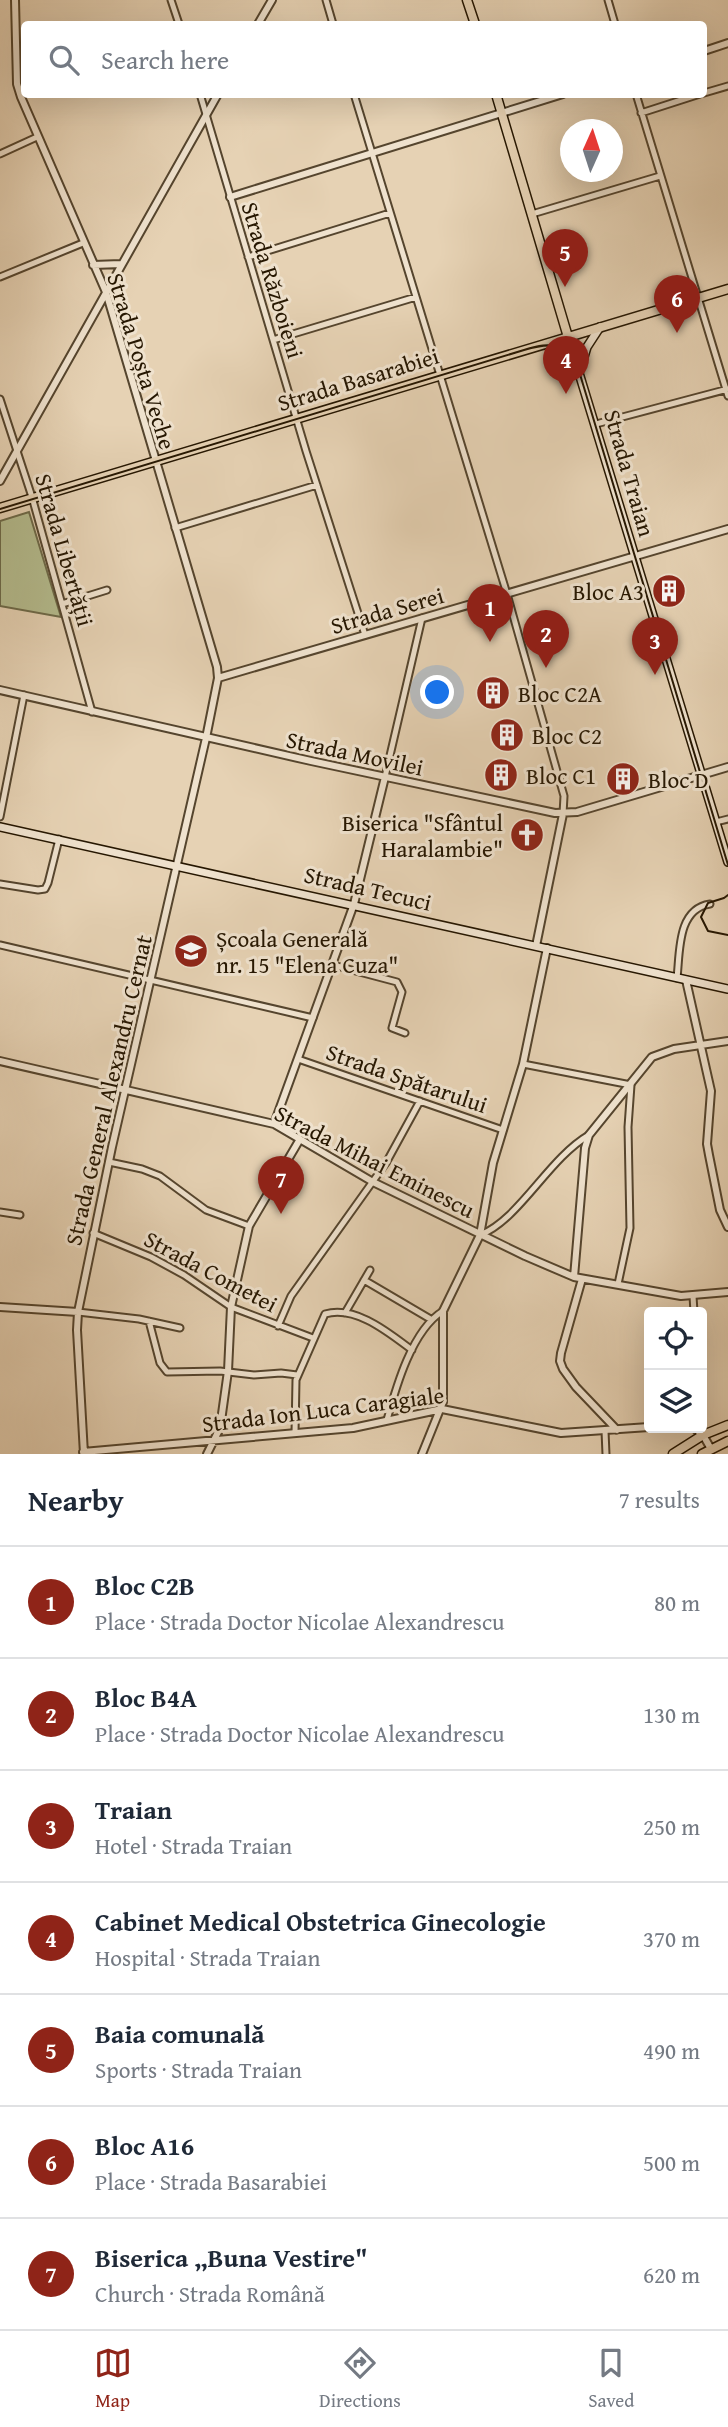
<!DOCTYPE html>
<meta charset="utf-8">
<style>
body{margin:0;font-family:"Gentium Book Plus",serif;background:#f2f2f3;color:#1f2937}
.controls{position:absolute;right:21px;bottom:21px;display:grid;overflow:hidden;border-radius:7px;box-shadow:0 7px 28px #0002}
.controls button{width:63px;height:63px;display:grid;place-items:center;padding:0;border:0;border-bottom:2px solid #e0e1e3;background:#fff;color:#1f2937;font:35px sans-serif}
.compass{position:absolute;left:560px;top:119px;width:63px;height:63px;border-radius:50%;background:#fff;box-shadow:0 7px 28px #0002;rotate:3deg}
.you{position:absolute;left:438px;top:693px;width:24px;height:24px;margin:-18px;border:5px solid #fff;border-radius:50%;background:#1a73e8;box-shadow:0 0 0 10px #1a73e833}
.badge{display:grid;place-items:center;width:46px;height:46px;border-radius:50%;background:#8f2418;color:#fff;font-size:23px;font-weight:700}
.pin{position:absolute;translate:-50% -58px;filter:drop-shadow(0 2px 4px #0008)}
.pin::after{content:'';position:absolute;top:37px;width:24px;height:21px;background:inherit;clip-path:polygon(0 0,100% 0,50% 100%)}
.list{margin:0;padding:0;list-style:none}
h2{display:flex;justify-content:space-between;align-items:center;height:91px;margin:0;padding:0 28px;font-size:30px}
h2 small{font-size:23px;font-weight:400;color:#747a83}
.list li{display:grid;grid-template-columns:46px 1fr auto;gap:21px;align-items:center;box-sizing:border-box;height:112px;padding:0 28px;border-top:2px solid #e0e1e3}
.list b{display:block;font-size:26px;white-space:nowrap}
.list p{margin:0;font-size:23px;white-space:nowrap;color:#747a83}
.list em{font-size:23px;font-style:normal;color:#747a83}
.icon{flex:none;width:38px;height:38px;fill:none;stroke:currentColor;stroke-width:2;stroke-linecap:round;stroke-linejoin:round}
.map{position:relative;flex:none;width:728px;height:1454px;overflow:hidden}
.search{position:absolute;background:#fff;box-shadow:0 7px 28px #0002;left:21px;right:21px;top:21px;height:77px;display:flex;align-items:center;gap:18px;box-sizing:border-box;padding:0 24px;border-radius:7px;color:#747a83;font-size:26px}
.sheet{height:875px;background:#fff}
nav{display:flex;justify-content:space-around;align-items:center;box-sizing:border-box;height:98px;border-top:2px solid #e0e1e3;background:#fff;font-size:19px;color:#747a83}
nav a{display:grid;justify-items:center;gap:4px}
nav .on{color:#8f2418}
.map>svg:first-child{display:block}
.green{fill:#b4bc8e;stroke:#6c6948;stroke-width:2}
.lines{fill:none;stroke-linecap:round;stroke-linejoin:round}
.minor-casing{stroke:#55452e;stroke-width:9}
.tertiary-casing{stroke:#55452e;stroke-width:10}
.secondary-casing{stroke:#251601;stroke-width:10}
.primary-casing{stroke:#251601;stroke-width:11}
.minor{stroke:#efe2ce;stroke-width:5}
.tertiary{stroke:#efe2ce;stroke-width:6}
.secondary{stroke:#efe2ce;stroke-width:7}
.primary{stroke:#e6d2b4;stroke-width:8}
.tram{stroke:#251601;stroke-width:2}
.labels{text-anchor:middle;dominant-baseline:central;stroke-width:6;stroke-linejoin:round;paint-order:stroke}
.street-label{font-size:23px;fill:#251601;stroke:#efe2ce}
.poi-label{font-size:23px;fill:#251601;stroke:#efe2ce;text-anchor:start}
</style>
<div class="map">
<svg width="728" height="1454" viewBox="0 0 728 1454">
<rect width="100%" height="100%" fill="#e6d2b4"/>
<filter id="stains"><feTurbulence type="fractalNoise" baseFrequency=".00286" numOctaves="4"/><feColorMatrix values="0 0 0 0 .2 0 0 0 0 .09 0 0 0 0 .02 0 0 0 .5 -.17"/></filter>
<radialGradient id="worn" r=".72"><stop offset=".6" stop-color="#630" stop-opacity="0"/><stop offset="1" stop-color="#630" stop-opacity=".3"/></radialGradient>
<!-- green -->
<path class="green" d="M 29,512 L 61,617 L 0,606 L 0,521 Z"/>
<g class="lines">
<!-- minor casing -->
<g class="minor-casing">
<path id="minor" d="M 171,0 L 179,24
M 326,0 L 333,24
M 608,0 L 615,24
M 704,93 L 728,86
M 200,94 L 306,451 L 365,635
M 354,94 L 507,594 L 564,796 L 563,814
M 636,94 L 728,396
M 641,113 L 700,94
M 0,154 L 37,137
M 532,214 L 660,176
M 248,257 L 390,213
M 0,277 L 83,243
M 273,340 L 416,297
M 0,399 L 32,497 L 92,712
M 596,424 L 728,389
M 175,528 L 317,485
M 62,604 L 107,590
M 385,777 L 422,618
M 0,817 L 24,695
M 716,822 L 728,819
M 0,884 L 38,890 L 45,889 L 48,883 L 59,839
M 0,945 L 313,1018
M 333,965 L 397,982 L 402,992 L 392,1028 L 405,1033
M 677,978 C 680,952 677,909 710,904
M 298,1059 L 503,1130
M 523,1064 L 631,1085 L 628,1127 L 630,1228 L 618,1284
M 109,1162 L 142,1169 L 160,1176 L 206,1210 L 249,1226
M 0,1212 L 20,1215
M 93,1233 L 151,1257 L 184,1275 L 231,1307 L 313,1338
M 480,1235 C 520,1219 548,1159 589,1135
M 364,1280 L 432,1320
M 693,1296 L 694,1312
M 78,1312 L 139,1319 L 180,1328
M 345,1313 L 370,1270
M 149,1321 L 160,1363 L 167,1372 L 220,1371 L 254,1375 L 281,1373 L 297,1375
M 278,1326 L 291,1296 L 386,1163 L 420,1101
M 387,1420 C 396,1387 412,1330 443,1311
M 605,1431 L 606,1454
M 295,1433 L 296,1380 L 325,1314 C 356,1305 389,1333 412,1350"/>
</g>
<!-- tertiary casing -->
<g class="tertiary-casing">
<path id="tertiary" d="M 15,0 L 17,84 L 21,97 L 106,292 L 217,667 L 218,678 L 206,738 L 112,1147 L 78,1312 L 77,1330 L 84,1454
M 258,24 L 272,0
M 704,51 L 728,43
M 230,197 L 563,94
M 93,265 L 121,264
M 0,481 L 218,94
M 218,678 L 728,529
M 0,690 L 311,761 L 555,813 L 577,812 L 728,767
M 536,946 L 563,814
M 686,980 L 711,1091 L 707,1144 L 709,1155 L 720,1210 L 728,1227
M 0,1061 L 274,1124 L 373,1182 L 525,1256 L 574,1277 L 681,1296 L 728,1292
M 274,1124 L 354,904 L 385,777
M 574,1277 L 585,1148 L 589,1135 L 652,1057 L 674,1049 L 728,1041
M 582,1279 L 561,1353 L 560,1361 L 563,1369 L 576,1387 L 617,1430
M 0,1307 L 78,1312
M 694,1428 L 703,1435 L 711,1449
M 83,1452 L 353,1428 L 442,1409 L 561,1433 L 649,1427
M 207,1454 L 220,1428 L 228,1371 L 231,1307 L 249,1226 L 300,1139
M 422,1454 L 443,1402 L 443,1311 L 480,1235 L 493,1163 L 523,1064 L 547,948"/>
</g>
<!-- secondary casing -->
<g class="secondary-casing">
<path id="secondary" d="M 568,337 L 728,862
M 580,370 L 587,347 L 600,327
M 0,827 L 728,989"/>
</g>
<!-- primary casing -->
<g class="primary-casing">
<path id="primary" d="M 467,0 L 475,24
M 496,94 L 568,337
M 0,508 L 728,289
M 673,1454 L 703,1435 L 728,1425
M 702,1454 L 728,1441"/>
</g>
<!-- minor -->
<use href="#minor" class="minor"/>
<!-- tertiary -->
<use href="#tertiary" class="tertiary"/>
<!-- secondary -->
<use href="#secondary" class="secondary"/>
<!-- primary -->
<use href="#primary" class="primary"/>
<!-- tram -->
<path class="tram" d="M 0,509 L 524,350 C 554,341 563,343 579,371 L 728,865
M 728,895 L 724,898 L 708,903 L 701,917 L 708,931 L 728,935"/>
</g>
<!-- icons -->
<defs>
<g id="building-disc" transform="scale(1.75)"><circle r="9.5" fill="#8f2418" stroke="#efe2ce"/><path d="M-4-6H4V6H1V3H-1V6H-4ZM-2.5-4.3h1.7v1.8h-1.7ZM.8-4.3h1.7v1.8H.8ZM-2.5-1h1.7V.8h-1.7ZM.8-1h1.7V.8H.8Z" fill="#fff"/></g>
<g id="church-disc" transform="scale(1.75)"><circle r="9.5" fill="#8f2418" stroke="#efe2ce"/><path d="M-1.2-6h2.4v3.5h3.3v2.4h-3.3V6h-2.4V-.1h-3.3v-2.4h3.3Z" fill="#fff"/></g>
<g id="school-disc" transform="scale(1.75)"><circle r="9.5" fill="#8f2418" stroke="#efe2ce"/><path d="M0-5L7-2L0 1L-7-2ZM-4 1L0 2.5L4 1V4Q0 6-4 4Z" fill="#fff"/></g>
</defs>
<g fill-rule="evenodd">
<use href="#building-disc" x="669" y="591"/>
<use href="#building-disc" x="493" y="693"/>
<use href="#building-disc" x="507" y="735"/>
<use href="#building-disc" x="501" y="775"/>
<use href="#building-disc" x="623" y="779"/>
<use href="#church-disc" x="527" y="835"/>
<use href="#school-disc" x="191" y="951"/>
</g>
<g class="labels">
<!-- street labels -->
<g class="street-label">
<text transform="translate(273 280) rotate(73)">Strada Războieni</text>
<text transform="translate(142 361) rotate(73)">Strada Poșta Veche</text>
<text transform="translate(358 379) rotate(-17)">Strada Basarabiei</text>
<text transform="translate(630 473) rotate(74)">Strada Traian</text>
<text transform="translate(65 550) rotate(74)">Strada Libertății</text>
<text transform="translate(387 610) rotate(-16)">Strada Serei</text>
<text transform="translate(355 753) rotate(12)">Strada Movilei</text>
<text transform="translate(368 888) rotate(13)">Strada Tecuci</text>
<text transform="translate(407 1078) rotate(19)">Strada Spătarului</text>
<text transform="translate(108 1090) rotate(-77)">Strada General Alexandru Cernat</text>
<text transform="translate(375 1161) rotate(27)">Strada Mihai Eminescu</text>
<text transform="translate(211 1271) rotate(28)">Strada Cometei</text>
<text transform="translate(323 1409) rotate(-7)">Strada Ion Luca Caragiale</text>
</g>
<!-- poi labels -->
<g class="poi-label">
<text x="644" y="591" text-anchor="end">Bloc A3</text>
<text x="518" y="693">Bloc C2A</text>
<text x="532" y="735">Bloc C2</text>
<text x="526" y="775">Bloc C1</text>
<text x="648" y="779">Bloc D</text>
<text x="503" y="822" text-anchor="end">Biserica "Sfântul<tspan x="503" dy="26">Haralambie"</tspan></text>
<text x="216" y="938">Școala Generală<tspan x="216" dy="26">nr. 15 "Elena Cuza"</tspan></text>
</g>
</g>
<rect width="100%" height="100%" filter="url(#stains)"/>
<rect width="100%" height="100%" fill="url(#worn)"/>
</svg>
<div class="controls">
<button><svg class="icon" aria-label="locate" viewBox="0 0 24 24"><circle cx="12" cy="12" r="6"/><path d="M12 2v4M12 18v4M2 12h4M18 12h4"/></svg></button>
<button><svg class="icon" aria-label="layers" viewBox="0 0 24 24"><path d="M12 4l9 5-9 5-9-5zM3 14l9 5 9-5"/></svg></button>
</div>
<svg class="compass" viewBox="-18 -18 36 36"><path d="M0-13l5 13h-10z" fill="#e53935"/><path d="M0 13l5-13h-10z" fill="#747a83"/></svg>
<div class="you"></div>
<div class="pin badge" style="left:490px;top:642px">1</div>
<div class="pin badge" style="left:546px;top:668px">2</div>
<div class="pin badge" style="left:655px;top:675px">3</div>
<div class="pin badge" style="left:566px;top:394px">4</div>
<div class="pin badge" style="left:565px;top:287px">5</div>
<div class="pin badge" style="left:677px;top:333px">6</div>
<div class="pin badge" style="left:281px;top:1214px">7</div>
<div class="search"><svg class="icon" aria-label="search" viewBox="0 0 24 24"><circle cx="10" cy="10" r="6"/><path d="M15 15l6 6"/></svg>Search here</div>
</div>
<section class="sheet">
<h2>Nearby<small>7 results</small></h2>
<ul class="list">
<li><span class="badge">1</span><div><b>Bloc C2B</b><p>Place · Strada Doctor Nicolae Alexandrescu</p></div><em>80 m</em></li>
<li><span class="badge">2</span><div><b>Bloc B4A</b><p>Place · Strada Doctor Nicolae Alexandrescu</p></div><em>130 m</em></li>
<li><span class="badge">3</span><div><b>Traian</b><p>Hotel · Strada Traian</p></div><em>250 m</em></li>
<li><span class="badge">4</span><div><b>Cabinet Medical Obstetrica Ginecologie</b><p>Hospital · Strada Traian</p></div><em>370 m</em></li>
<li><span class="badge">5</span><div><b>Baia comunală</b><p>Sports · Strada Traian</p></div><em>490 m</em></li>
<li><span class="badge">6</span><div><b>Bloc A16</b><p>Place · Strada Basarabiei</p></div><em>500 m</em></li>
<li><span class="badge">7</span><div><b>Biserica „Buna Vestire&quot;</b><p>Church · Strada Română</p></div><em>620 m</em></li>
</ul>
</section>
<nav>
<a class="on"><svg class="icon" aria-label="map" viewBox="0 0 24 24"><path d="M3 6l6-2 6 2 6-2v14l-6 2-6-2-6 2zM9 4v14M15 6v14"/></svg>Map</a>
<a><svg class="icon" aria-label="directions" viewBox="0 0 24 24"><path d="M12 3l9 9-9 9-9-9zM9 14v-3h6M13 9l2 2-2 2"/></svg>Directions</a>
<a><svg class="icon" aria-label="saved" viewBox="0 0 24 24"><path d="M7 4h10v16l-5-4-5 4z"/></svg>Saved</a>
</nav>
